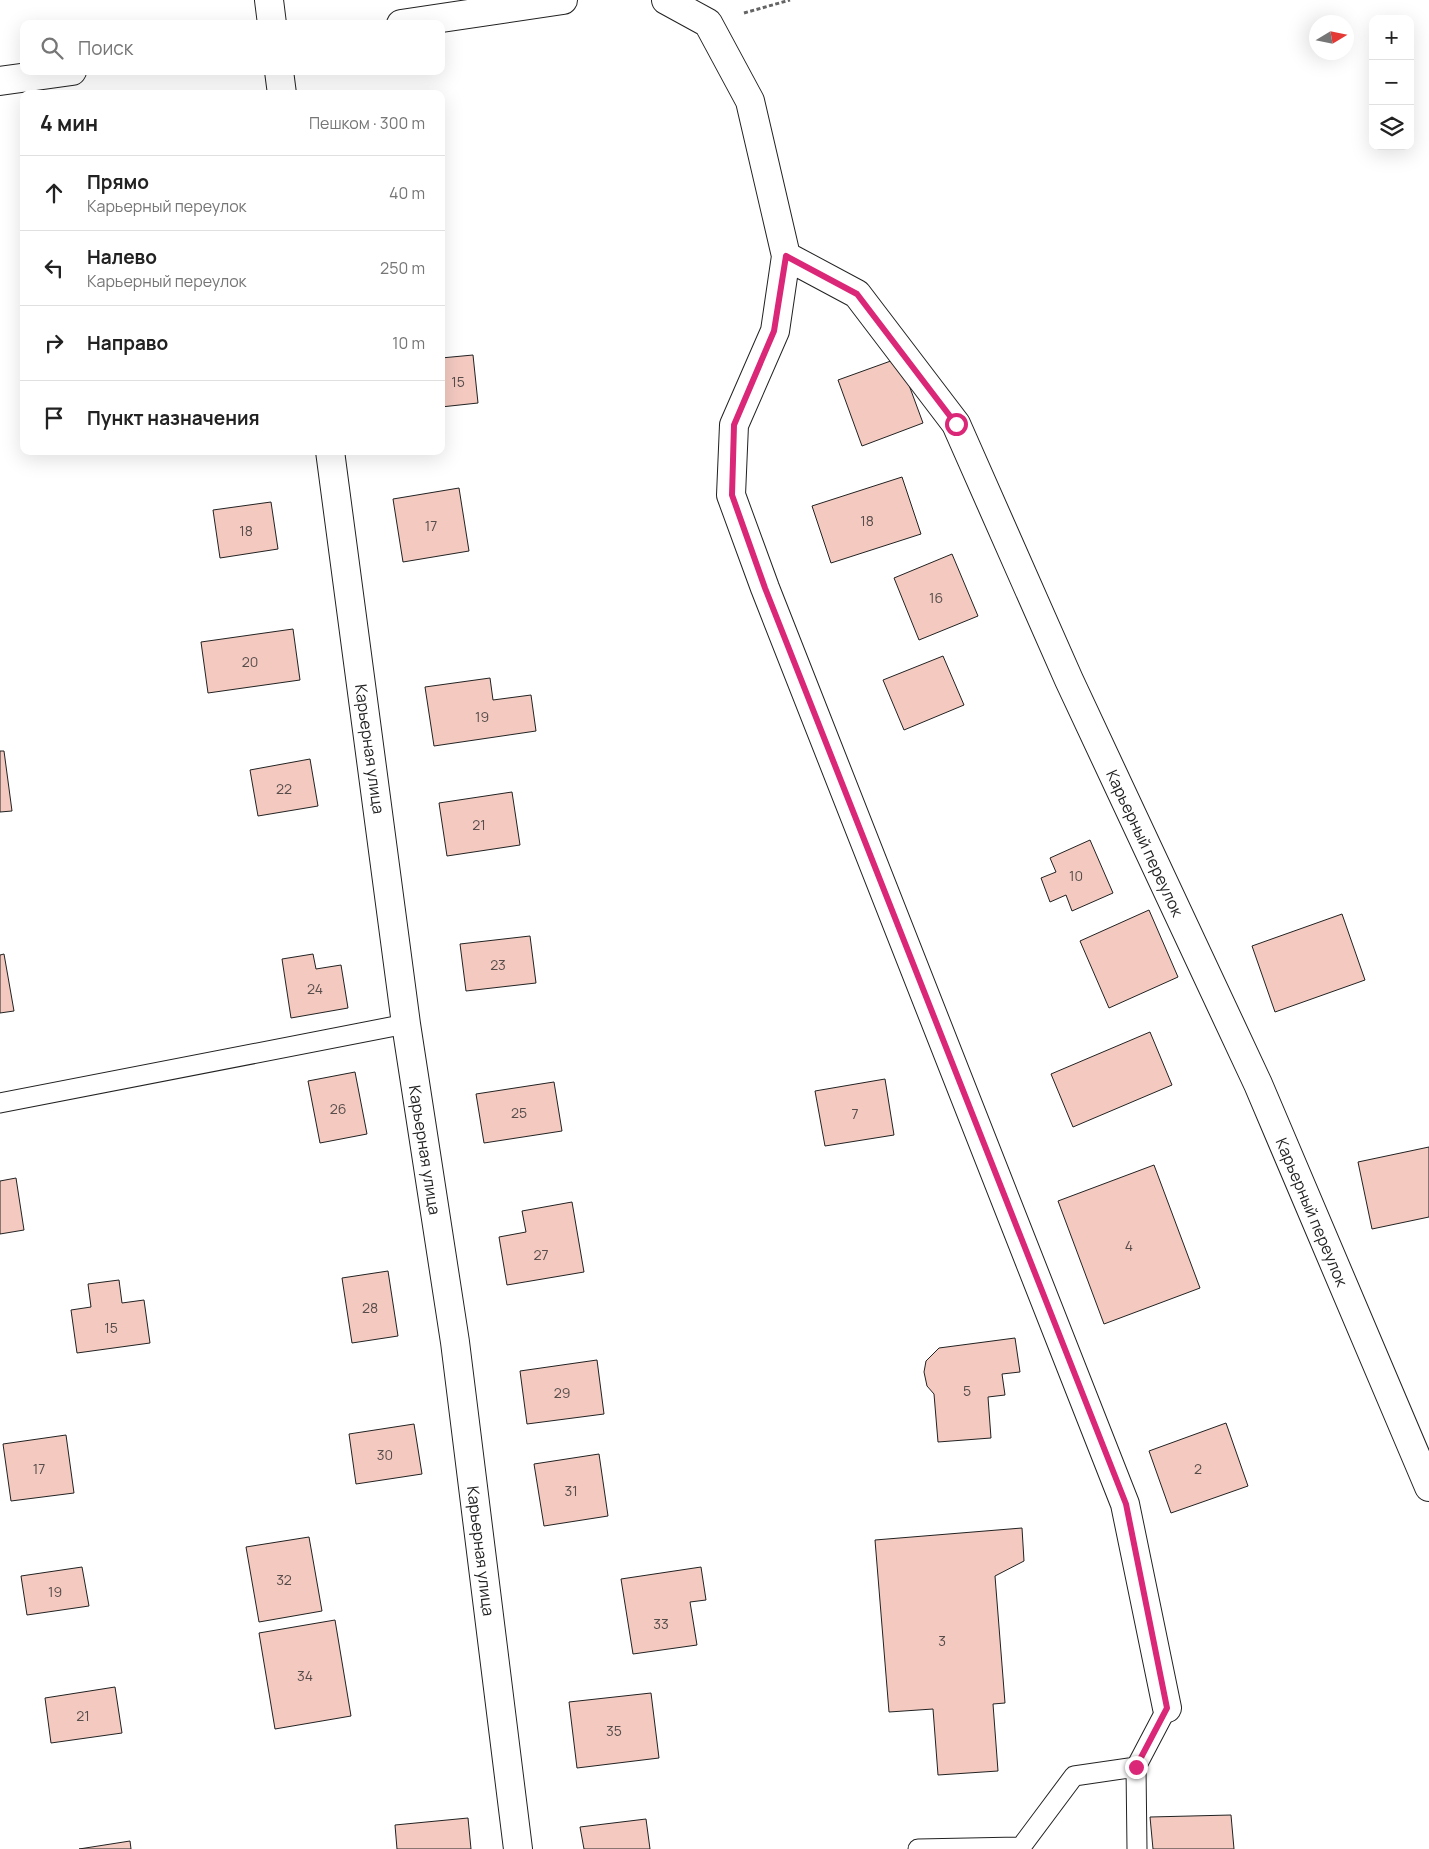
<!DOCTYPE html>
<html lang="ru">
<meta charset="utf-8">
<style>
body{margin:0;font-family:Manrope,sans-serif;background:#f2f2f2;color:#222}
.controls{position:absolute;right:15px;top:15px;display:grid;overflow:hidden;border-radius:10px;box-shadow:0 5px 20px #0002}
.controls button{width:45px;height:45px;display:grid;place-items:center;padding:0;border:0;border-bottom:1px solid #e0e0e0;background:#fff;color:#222;font:25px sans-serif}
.compass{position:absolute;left:1309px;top:15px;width:45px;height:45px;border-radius:50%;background:#fff;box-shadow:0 5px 20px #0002;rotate:80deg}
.stop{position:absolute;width:15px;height:15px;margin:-11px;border:4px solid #db2777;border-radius:50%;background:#fff}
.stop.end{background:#db2777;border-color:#fff;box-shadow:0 1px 5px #0008}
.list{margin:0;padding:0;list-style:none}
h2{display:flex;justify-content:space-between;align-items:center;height:65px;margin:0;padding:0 20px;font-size:21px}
h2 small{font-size:16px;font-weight:400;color:#767676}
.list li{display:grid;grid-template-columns:32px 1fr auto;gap:15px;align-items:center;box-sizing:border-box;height:75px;padding:0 20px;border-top:1px solid #e0e0e0}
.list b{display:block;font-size:19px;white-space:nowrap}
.list p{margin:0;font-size:16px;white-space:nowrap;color:#767676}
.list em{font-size:16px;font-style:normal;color:#767676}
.icon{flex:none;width:28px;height:28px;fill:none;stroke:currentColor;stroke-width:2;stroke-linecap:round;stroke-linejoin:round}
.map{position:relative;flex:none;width:1429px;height:1849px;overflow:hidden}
.search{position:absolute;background:#fff;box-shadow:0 5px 20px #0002;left:20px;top:20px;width:425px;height:55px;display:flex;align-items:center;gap:12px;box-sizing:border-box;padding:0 18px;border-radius:10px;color:#767676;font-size:19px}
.panel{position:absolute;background:#fff;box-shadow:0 5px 20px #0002;left:20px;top:90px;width:425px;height:365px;border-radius:10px}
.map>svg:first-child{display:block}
.building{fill:#f3c9c0;stroke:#222}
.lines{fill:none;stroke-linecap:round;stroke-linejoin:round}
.lane-casing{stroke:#222;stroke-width:21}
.street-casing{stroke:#222;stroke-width:30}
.path{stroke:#646464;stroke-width:3;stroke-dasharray:4 2.5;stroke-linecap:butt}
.lane{stroke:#fff;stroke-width:19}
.street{stroke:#fff;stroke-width:28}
.route{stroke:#db2777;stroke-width:6}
.labels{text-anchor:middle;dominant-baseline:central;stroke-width:4;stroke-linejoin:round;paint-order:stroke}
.number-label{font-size:14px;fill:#564c4a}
.street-label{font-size:16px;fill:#222;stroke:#fff}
</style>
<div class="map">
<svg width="1429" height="1849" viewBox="0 0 1429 1849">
<rect width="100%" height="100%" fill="#fff"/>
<!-- building -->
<path class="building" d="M 473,355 L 478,403 L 441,407 L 441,358 Z
M 899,358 L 923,423 L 862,446 L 838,380 Z
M 902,477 L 921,534 L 831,563 L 812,506 Z
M 459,488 L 469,551 L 403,562 L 393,499 Z
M 271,502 L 278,549 L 220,558 L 213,510 Z
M 952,554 L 978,616 L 919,640 L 894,578 Z
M 293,629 L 300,680 L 208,693 L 201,642 Z
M 943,656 L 964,705 L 904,730 L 883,680 Z
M 490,678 L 493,700 L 531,695 L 536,731 L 434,746 L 425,687 Z
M 0,751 L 4,751 L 12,811 L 0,812 Z
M 310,759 L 318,806 L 258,816 L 250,770 Z
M 512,792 L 520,845 L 447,856 L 439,803 Z
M 1090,840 L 1113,893 L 1072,911 L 1066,895 L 1050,902 L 1041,878 L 1056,872 L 1050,858 Z
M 1149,910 L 1178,977 L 1109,1008 L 1080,941 Z
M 1342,914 L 1365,980 L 1275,1012 L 1252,946 Z
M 530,936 L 536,983 L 466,991 L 460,944 Z
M 4,954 L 14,1011 L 0,1013 L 0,955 Z
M 313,954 L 316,969 L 341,965 L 348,1008 L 291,1018 L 282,959 Z
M 1150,1032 L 1172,1085 L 1073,1127 L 1051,1074 Z
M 355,1072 L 367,1134 L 320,1143 L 308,1081 Z
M 885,1079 L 894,1135 L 825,1146 L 815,1091 Z
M 554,1082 L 562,1131 L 484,1143 L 476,1094 Z
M 1429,1147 L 1429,1217 L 1372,1229 L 1358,1162 Z
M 1154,1165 L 1200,1288 L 1104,1324 L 1058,1201 Z
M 16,1178 L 24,1230 L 0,1234 L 0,1181 Z
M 572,1202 L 584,1272 L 507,1285 L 499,1237 L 526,1232 L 522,1211 Z
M 388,1271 L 398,1336 L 352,1343 L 342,1278 Z
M 119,1280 L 122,1303 L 144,1300 L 150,1343 L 77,1353 L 71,1310 L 91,1307 L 88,1284 Z
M 1015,1338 L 1020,1372 L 1002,1374 L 1005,1395 L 988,1397 L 991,1438 L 938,1442 L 934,1394 L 927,1386 L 924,1372 L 926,1361 L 939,1348 Z
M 597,1360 L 604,1414 L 527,1424 L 520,1371 Z
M 1226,1423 L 1248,1486 L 1171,1513 L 1149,1451 Z
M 414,1424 L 422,1474 L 356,1484 L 349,1434 Z
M 66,1435 L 74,1493 L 11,1501 L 3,1444 Z
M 599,1454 L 608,1516 L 544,1526 L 534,1464 Z
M 1022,1528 L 1024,1561 L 995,1576 L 1005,1703 L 993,1704 L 998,1771 L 938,1775 L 933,1709 L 889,1712 L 875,1540 Z
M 309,1537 L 322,1611 L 259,1622 L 246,1547 Z
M 82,1567 L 89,1606 L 27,1615 L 21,1576 Z
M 701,1567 L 706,1600 L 690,1602 L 697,1645 L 633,1654 L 621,1579 Z
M 335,1620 L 351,1716 L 275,1729 L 259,1633 Z
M 115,1687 L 122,1733 L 51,1743 L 45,1698 Z
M 651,1693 L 659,1758 L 577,1768 L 569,1702 Z
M 1231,1815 L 1234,1849 L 1153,1849 L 1150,1817 Z
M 468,1818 L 471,1849 L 397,1849 L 395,1825 Z
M 646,1819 L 650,1849 L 584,1849 L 580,1827 Z
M 130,1841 L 131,1849 L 79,1849 Z"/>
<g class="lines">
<!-- lane casing -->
<g class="lane-casing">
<path id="lane" d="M 0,1103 L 406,1024
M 918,1849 L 1021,1847 L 1074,1776 L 1136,1767
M 1137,1849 L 1136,1767 L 1167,1708"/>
</g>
<!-- street casing -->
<g class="street-casing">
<path id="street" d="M 269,0 L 272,24
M 666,0 L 708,23 L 750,101 L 786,256 L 775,331 L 734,425 L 731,495 L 765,588 L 1125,1504 L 1167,1708
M 401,24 L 563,0
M 279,71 L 282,94
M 0,81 L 72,71
M 786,256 L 857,294 L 956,424 L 1069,680 L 1258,1084 L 1429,1487
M 330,451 L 406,1024 L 455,1342 L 518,1849"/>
</g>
<!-- path -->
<path class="path" d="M 744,13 L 790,0"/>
<!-- lane -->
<use href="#lane" class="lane"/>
<!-- street -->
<use href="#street" class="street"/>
</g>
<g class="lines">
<!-- route -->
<path class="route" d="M 956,424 L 857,294 L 786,256 L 774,331 L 734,425 L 732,495 L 765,588 L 1126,1504 L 1167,1708 L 1136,1767"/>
</g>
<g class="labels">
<!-- number labels -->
<g class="number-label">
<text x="458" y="381">15</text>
<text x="867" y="520">18</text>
<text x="431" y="525">17</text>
<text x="246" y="530">18</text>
<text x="936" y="597">16</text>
<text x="250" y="661">20</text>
<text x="482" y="716">19</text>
<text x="284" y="788">22</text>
<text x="479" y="824">21</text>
<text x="1076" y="875">10</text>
<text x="498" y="964">23</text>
<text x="315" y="988">24</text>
<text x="338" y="1108">26</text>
<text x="519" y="1112">25</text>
<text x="855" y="1113">7</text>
<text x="1129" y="1245">4</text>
<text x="541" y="1254">27</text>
<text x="370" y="1307">28</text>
<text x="111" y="1327">15</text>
<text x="967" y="1390">5</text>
<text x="562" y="1392">29</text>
<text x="385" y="1454">30</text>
<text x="39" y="1468">17</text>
<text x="1198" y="1468">2</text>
<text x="571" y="1490">31</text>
<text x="284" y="1579">32</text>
<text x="55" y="1591">19</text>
<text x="661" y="1623">33</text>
<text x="942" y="1640">3</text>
<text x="305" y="1675">34</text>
<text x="83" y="1715">21</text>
<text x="614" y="1730">35</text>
</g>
<!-- street labels -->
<g class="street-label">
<text transform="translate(370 749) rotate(82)">Карьерная улица</text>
<text transform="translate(1145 843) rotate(65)">Карьерный переулок</text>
<text transform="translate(425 1150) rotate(81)">Карьерная улица</text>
<text transform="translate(1312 1212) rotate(67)">Карьерный переулок</text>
<text transform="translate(481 1551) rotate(83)">Карьерная улица</text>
</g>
</g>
</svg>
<div class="controls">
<button>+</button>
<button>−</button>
<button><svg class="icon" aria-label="layers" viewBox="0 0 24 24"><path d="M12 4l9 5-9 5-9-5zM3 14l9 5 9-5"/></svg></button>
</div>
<svg class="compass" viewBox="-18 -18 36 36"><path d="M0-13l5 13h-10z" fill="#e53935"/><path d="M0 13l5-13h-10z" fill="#767676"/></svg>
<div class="stop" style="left:956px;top:424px"></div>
<div class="stop end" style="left:1136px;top:1767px"></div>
<div class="search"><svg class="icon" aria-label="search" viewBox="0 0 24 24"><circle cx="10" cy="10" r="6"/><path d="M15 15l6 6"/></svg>Поиск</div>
<section class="panel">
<h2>4 мин<small>Пешком · 300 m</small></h2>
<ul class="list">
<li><svg class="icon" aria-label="ahead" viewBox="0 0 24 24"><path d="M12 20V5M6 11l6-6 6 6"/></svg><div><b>Прямо</b><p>Карьерный переулок</p></div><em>40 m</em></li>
<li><svg class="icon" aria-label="left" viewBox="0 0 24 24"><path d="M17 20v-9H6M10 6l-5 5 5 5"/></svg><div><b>Налево</b><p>Карьерный переулок</p></div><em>250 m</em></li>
<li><svg class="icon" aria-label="right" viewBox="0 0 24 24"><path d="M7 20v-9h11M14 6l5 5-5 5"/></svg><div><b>Направо</b></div><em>10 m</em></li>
<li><svg class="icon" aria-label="arrive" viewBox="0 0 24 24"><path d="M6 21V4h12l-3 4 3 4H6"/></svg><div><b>Пункт назначения</b></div></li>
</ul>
</section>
</div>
